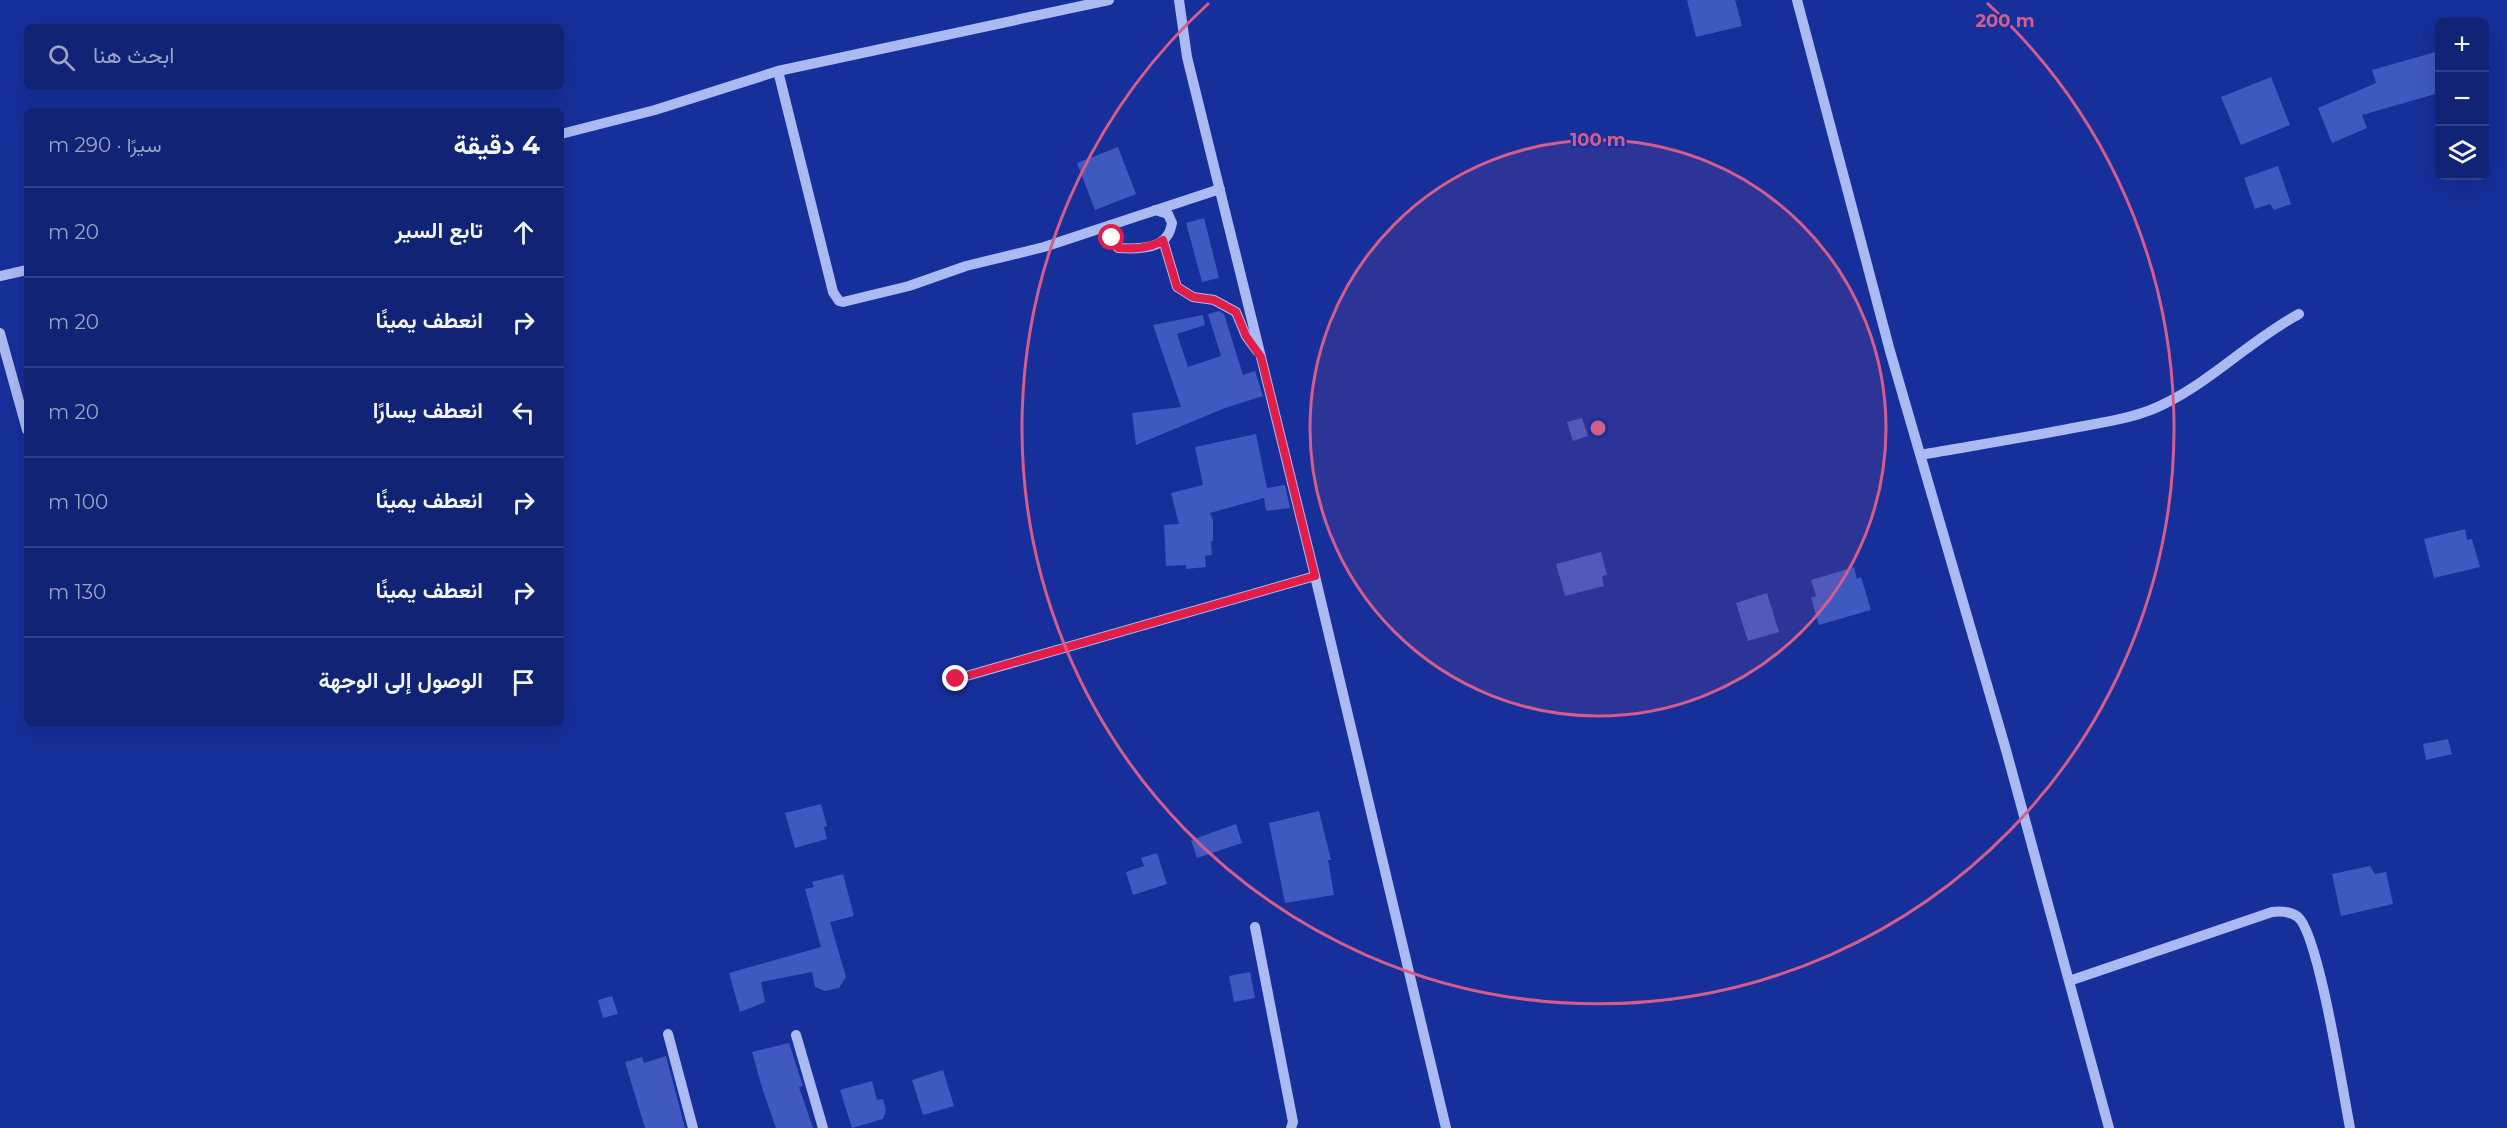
<!DOCTYPE html>
<html lang="ar">
<meta charset="utf-8">
<style>
body{margin:0;font-family:Montserrat,Vazirmatn,sans-serif;background:#1e2f7c;color:#f1f3f6;direction:rtl}
.controls{position:absolute;right:18px;top:18px;display:grid;overflow:hidden;border-radius:9px;box-shadow:0 6px 24px #0002}
.controls button{width:54px;height:54px;display:grid;place-items:center;padding:0;border:0;border-bottom:2px solid #304086;background:#102374;color:#f1f3f6;font:30px sans-serif}
.stop{position:absolute;width:18px;height:18px;margin:-14px;border:4px solid #e11d48;border-radius:50%;background:#fff}
.stop.end{background:#e11d48;border-color:#fff;box-shadow:0 2px 6px #0008}
.list{margin:0;padding:0;list-style:none}
h2{display:flex;justify-content:space-between;align-items:center;height:78px;margin:0;padding:0 24px;font-size:26px}
h2 small{font-size:20px;font-weight:400;color:#9ca4c5}
.list li{display:grid;grid-template-columns:39px 1fr auto;gap:18px;align-items:center;box-sizing:border-box;height:90px;padding:0 24px;border-top:2px solid #304086}
.list b{display:block;font-size:22px;white-space:nowrap}
.list em{font-size:20px;font-style:normal;color:#9ca4c5}
.icon{flex:none;width:33px;height:33px;fill:none;stroke:currentColor;stroke-width:2;stroke-linecap:round;stroke-linejoin:round}
.map{position:relative;flex:none;width:2507px;height:1128px;overflow:hidden;direction:ltr}
.search{position:absolute;background:#102374;box-shadow:0 6px 24px #0002;left:24px;top:24px;width:540px;height:66px;display:flex;align-items:center;gap:15px;box-sizing:border-box;padding:0 21px;border-radius:9px;color:#9ca4c5;font-size:22px}
.panel{position:absolute;background:#102374;box-shadow:0 6px 24px #0002;left:24px;top:108px;width:540px;height:618px;border-radius:9px;direction:rtl}
.map>svg:first-child{display:block}
.building{fill:#3f59c1}
.lines{fill:none;stroke-linecap:round;stroke-linejoin:round}
.minor{stroke:#abbaf2;stroke-width:10}
.route{stroke:#e11d48;stroke-width:8}
.ring{fill:none;stroke:#d45d8c;stroke-width:3}
.centre{fill:#d45d8c;stroke:#162f9a;stroke-width:3}
.ring-label{font-size:18px;text-anchor:middle;font-weight:bold;fill:#d45d8c;stroke:#162f9a;stroke-width:4.5;stroke-linejoin:round;paint-order:stroke}
</style>
<div class="map">
<svg width="2507" height="1128" viewBox="0 0 2507 1128">
<rect width="100%" height="100%" fill="#162f9a"/>
<!-- building -->
<path class="building" d="M 1687,0 L 1735,0 L 1742,26 L 1696,37 Z
M 2439,51 L 2439,93 L 2362,115 L 2367,128 L 2332,143 L 2318,108 L 2376,83 L 2372,70 Z
M 2271,77 L 2290,125 L 2241,145 L 2221,97 Z
M 1118,147 L 1136,194 L 1095,210 L 1077,163 Z
M 2278,166 L 2291,204 L 2274,210 L 2270,204 L 2255,209 L 2244,178 Z
M 1204,218 L 1219,278 L 1202,282 L 1186,223 Z
M 1219,311 L 1224,314 L 1243,375 L 1255,371 L 1263,396 L 1225,408 L 1136,445 L 1132,413 L 1181,407 L 1153,325 L 1203,315 L 1205,325 L 1177,334 L 1188,367 L 1221,356 L 1208,314 Z
M 1582,418 L 1588,436 L 1573,441 L 1567,422 Z
M 1256,434 L 1267,488 L 1285,485 L 1290,508 L 1266,511 L 1264,498 L 1210,513 L 1213,520 L 1213,541 L 1211,541 L 1212,555 L 1205,556 L 1206,567 L 1186,569 L 1186,565 L 1166,566 L 1164,525 L 1179,524 L 1171,493 L 1203,485 L 1195,447 Z
M 2465,529 L 2467,540 L 2472,539 L 2480,567 L 2434,578 L 2424,539 Z
M 1601,552 L 1607,575 L 1602,576 L 1604,586 L 1565,596 L 1556,564 Z
M 1854,567 L 1857,579 L 1861,577 L 1871,610 L 1819,625 L 1811,598 L 1816,596 L 1811,580 Z
M 1767,593 L 1779,632 L 1748,641 L 1736,603 Z
M 2448,739 L 2452,754 L 2426,760 L 2423,744 Z
M 821,804 L 827,826 L 824,827 L 827,839 L 795,848 L 785,813 Z
M 1319,811 L 1331,860 L 1328,860 L 1334,895 L 1285,903 L 1269,823 Z
M 1236,824 L 1242,843 L 1197,858 L 1191,840 Z
M 1157,853 L 1167,884 L 1133,895 L 1126,872 L 1144,866 L 1141,858 Z
M 2370,866 L 2375,874 L 2386,872 L 2393,904 L 2341,916 L 2332,874 Z
M 843,874 L 854,916 L 830,922 L 846,977 L 839,988 L 825,991 L 815,987 L 812,972 L 761,982 L 765,1002 L 740,1012 L 729,973 L 821,947 L 805,889 L 814,887 L 812,882 Z
M 1250,972 L 1255,998 L 1234,1002 L 1229,976 Z
M 612,996 L 618,1014 L 603,1018 L 598,1000 Z
M 789,1043 L 803,1086 L 799,1087 L 813,1128 L 776,1128 L 763,1091 L 752,1052 Z
M 666,1056 L 685,1128 L 645,1128 L 625,1062 L 642,1057 L 644,1063 Z
M 943,1070 L 954,1106 L 923,1115 L 912,1080 Z
M 872,1081 L 877,1100 L 883,1099 L 886,1110 L 883,1119 L 852,1128 L 840,1090 Z"/>
<g class="lines">
<!-- minor -->
<path class="minor" d="M 1179,0 L 1187,57 L 1315,576 L 1446,1128
M 1797,0 L 1890,351 L 2006,750 L 2109,1128
M 778,71 L 833,292 L 839,301 L 843,302 L 909,286 L 966,266 L 1044,247 L 1220,189
M 561,134 L 655,110 L 778,71 L 1109,0
M 1110,225 L 1112,239 L 1118,248 C 1132,249 1158,250 1167,236 C 1170,233 1171,227 1172,223 L 1168,214 L 1155,210
M 1163,240 L 1177,287 L 1193,297 L 1214,300 L 1236,312 L 1246,336 L 1257,351
M 0,276 L 27,270
M 0,333 L 27,430
M 1920,455 C 1971,446 2022,438 2073,428 C 2104,422 2138,418 2166,403 C 2214,379 2252,339 2299,314
M 956,679 L 1315,576
M 1255,927 L 1293,1122 L 1291,1128
M 2069,981 L 2272,912 C 2281,911 2290,911 2298,917 C 2319,935 2343,1093 2350,1128
M 668,1034 L 693,1128
M 796,1035 L 823,1128"/>
</g>
<g class="lines">
<!-- route -->
<path class="route" d="M 956,679 L 1315,576 L 1261,357 L 1246,336 L 1236,312 L 1214,300 L 1193,297 L 1177,287 L 1163,240 C 1150,249 1133,249 1118,248 L 1112,238"/>
</g>
<!-- distance rings -->
<circle cx="1598" cy="428" r="288" fill="#d45d8c" fill-opacity=".12"/>
<g class="ring">
<circle cx="1598" cy="428" r="288"/>
<path d="M1987 3A576 576 0 1 1 1209 3"/>
</g>
<circle cx="1598" cy="428" r="9" class="centre"/>
<g class="ring-label">
<text x="2005" y="27">200 m</text>
<text x="1598" y="146">100 m</text>
</g>
</svg>
<div class="controls">
<button>+</button>
<button>−</button>
<button><svg class="icon" aria-label="layers" viewBox="0 0 24 24"><path d="M12 4l9 5-9 5-9-5zM3 14l9 5 9-5"/></svg></button>
</div>
<div class="stop" style="left:1112px;top:238px"></div>
<div class="stop end" style="left:956px;top:679px"></div>
<div class="search"><svg class="icon" aria-label="search" viewBox="0 0 24 24"><circle cx="10" cy="10" r="6"/><path d="M15 15l6 6"/></svg>ابحث هنا</div>
<section class="panel">
<h2>4 دقيقة<small>سيرًا · 290 m</small></h2>
<ul class="list">
<li><svg class="icon" aria-label="ahead" viewBox="0 0 24 24"><path d="M12 20V5M6 11l6-6 6 6"/></svg><div><b>تابع السير</b></div><em>20 m</em></li>
<li><svg class="icon" aria-label="right" viewBox="0 0 24 24"><path d="M7 20v-9h11M14 6l5 5-5 5"/></svg><div><b>انعطف يمينًا</b></div><em>20 m</em></li>
<li><svg class="icon" aria-label="left" viewBox="0 0 24 24"><path d="M17 20v-9H6M10 6l-5 5 5 5"/></svg><div><b>انعطف يسارًا</b></div><em>20 m</em></li>
<li><svg class="icon" aria-label="right" viewBox="0 0 24 24"><path d="M7 20v-9h11M14 6l5 5-5 5"/></svg><div><b>انعطف يمينًا</b></div><em>100 m</em></li>
<li><svg class="icon" aria-label="right" viewBox="0 0 24 24"><path d="M7 20v-9h11M14 6l5 5-5 5"/></svg><div><b>انعطف يمينًا</b></div><em>130 m</em></li>
<li><svg class="icon" aria-label="arrive" viewBox="0 0 24 24"><path d="M6 21V4h12l-3 4 3 4H6"/></svg><div><b>الوصول إلى الوجهة</b></div></li>
</ul>
</section>
</div>
